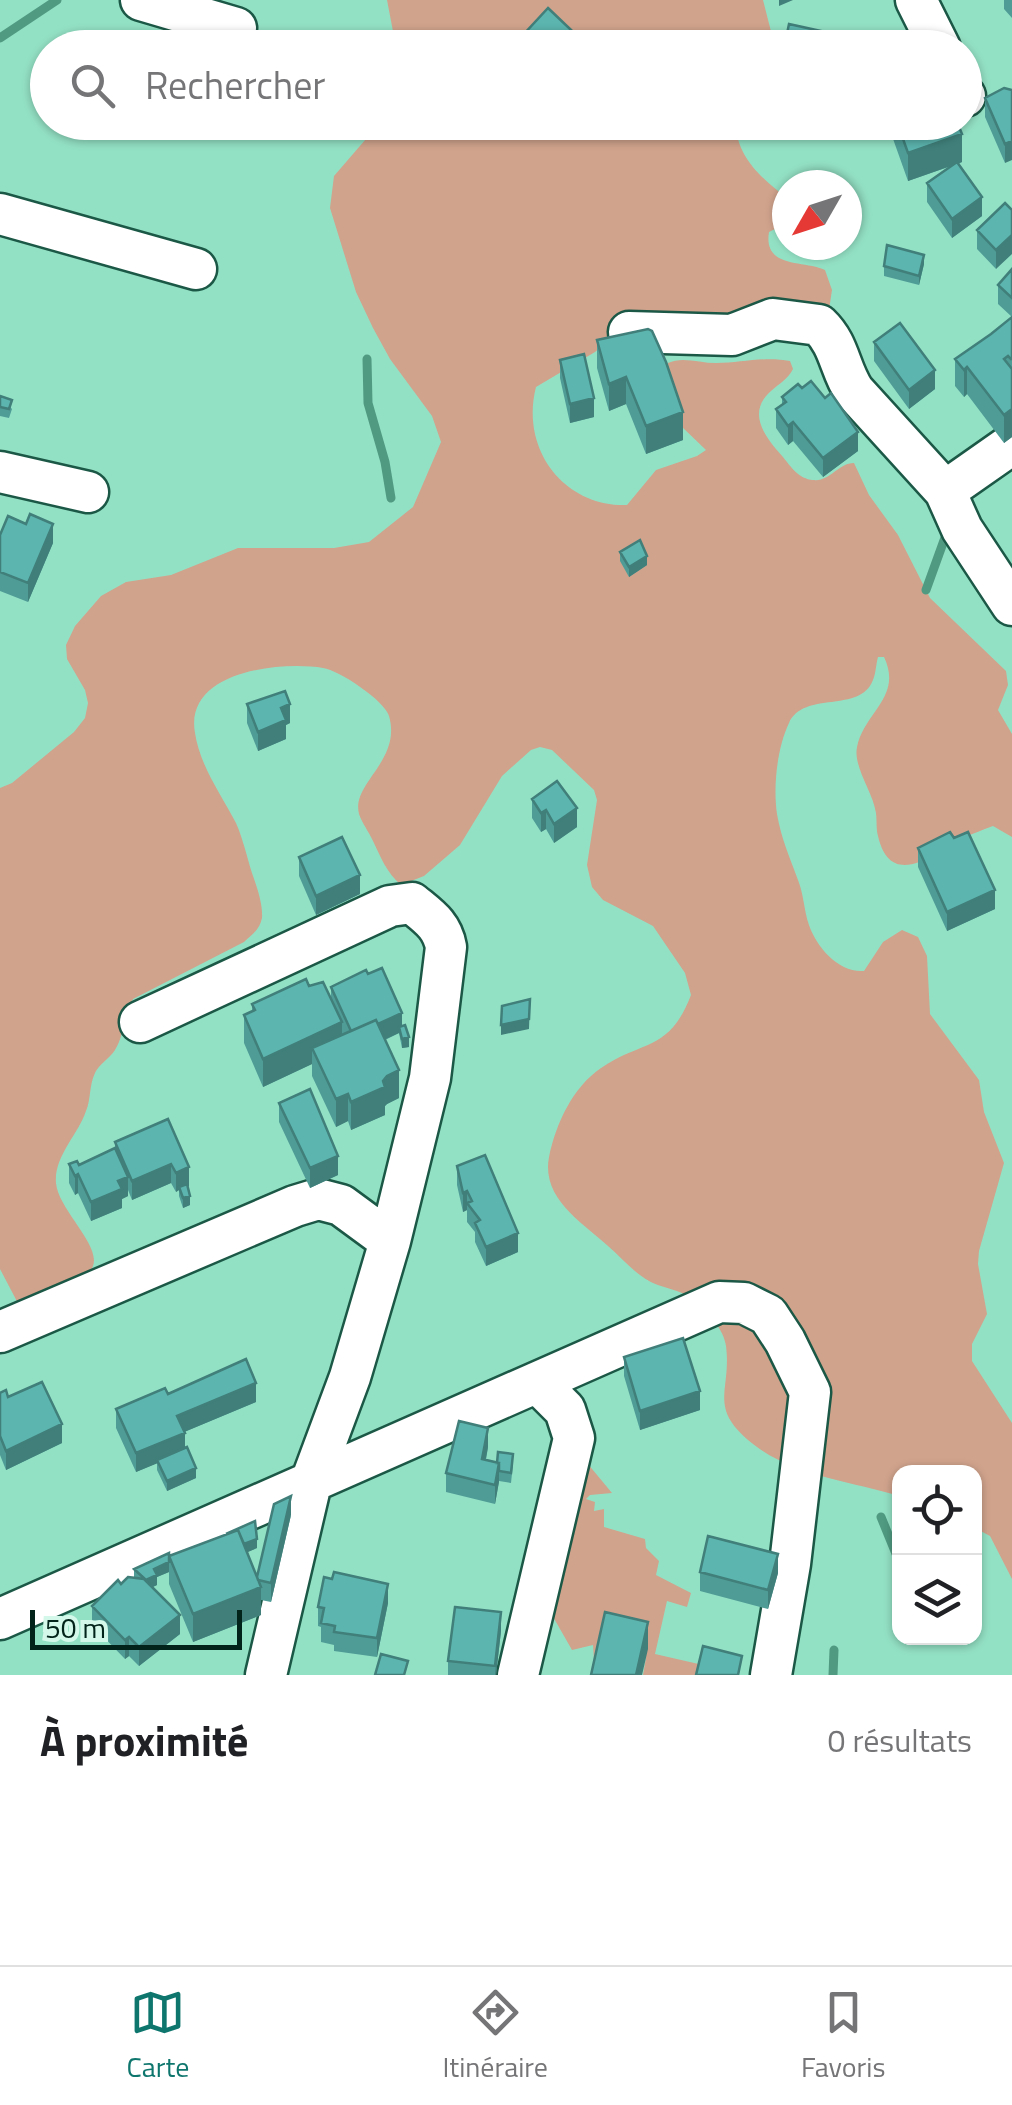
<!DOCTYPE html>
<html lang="fr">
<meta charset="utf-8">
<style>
body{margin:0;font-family:"Titillium Web",sans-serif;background:#f6f6f6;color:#202124}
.controls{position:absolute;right:30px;bottom:30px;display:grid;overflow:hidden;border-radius:20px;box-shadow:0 2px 8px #0004}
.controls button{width:90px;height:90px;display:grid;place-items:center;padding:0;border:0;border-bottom:2px solid #e0e0e0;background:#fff;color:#202124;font:50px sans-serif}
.compass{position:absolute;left:772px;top:170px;width:90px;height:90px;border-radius:50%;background:#fff;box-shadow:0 2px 8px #0004;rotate:231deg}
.scale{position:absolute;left:30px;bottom:25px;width:212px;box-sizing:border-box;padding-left:10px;border:5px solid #022319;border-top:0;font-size:28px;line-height:35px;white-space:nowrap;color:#022319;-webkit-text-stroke:8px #d4f9ea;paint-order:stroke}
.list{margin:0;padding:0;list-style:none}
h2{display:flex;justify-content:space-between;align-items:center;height:130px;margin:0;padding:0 40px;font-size:42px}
h2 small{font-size:32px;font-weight:400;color:#757577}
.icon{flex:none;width:55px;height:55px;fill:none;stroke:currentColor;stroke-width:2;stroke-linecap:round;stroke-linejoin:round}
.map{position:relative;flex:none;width:1012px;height:1675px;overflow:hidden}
.search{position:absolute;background:#fff;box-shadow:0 2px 8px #0004;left:30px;right:30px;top:30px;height:110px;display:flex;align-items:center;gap:25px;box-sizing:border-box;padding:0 35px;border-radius:55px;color:#757577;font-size:38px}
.sheet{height:290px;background:#fff}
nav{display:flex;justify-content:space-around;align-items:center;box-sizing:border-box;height:140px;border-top:2px solid #e0e0e0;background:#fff;font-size:28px;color:#757577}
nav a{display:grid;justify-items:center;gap:5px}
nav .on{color:#0f766e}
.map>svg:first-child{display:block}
.green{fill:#d0a38c}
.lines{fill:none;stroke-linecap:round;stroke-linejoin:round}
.stream{stroke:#509a82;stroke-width:9}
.minor-casing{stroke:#1c5846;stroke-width:45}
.minor{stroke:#fff;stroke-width:40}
.wall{fill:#4f9c96}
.shaded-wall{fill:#407f7a}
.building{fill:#5cb5af;stroke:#407f7a;stroke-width:2.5}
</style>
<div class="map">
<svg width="1012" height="1675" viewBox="0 0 1012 1675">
<rect width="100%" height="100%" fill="#93e1c5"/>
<!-- green -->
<path class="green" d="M 387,0 L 763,0 L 775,47 L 396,47 Z
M 374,123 L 735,123 C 738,158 760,177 787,198 L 787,223 L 769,232 C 763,269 804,260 825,270 L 832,290 L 829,310 L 622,329 L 595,352 L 536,387 C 520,449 564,507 627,505 L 656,470 L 697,456 L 706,450 L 681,426 L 664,378 L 668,363 C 682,356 700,363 716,363 C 742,363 764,356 790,361 L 793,369 C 788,379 780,383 771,391 C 746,413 765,437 783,457 C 791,467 799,479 813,480 C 830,482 838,463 854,463 L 869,495 L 898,535 L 930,598 L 1006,671 L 1008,685 L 998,710 L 1012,734 L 1012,837 L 993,826 C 983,830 973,833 964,838 C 936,852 891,892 878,836 C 876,829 877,821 876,813 C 873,792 853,767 857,747 C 864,712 903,697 884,657 L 878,657 C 876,664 876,673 873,680 C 860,714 804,690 789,723 C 777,748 773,787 777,814 C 781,838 790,858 798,880 C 804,895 804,911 809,925 C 817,948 839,973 864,971 L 883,942 L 902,930 L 918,937 L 927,956 L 930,1014 L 979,1080 L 984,1112 L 1004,1163 L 979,1251 L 978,1264 L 987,1314 L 972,1344 L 972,1361 L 1012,1423 L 1012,1579 L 990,1536 L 975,1528 L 974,1472 L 900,1472 L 899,1496 C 853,1482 796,1476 757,1447 C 705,1408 732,1393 726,1346 C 724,1330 708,1312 697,1302 C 684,1290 664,1289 649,1281 C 633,1272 622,1258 608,1246 C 583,1223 541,1199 549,1157 C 556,1123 573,1087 601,1068 C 644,1039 669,1052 691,995 L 685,973 L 653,926 L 603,900 L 592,887 L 587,865 L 597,800 L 594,790 L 552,750 L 540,747 L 531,750 L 502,776 L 460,845 L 424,876 L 401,885 C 387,873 381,858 373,841 C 369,832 362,823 359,814 C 351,783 402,761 389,716 C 385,701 339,670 323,668 C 280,661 184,671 195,733 C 200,766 221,794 236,823 C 243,839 247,857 252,873 C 257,887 263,904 262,918 C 260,929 252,935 244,942 L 133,999 C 124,1015 124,1036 115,1050 C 110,1058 99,1064 95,1073 C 89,1085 91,1100 86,1111 C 78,1135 54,1156 56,1183 C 58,1209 101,1245 93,1266 C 86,1283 38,1306 22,1311 L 0,1269 L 0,788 L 12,783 L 74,732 L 85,718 L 88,703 L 85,690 L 67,659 L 66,645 L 75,626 L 101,596 L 126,582 L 171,575 L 238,548 L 334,548 L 369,542 L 413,507 L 441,442 L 432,416 L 390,359 L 373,328 L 356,292 L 330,208 L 334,176 L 372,132 Z
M 573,1446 L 612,1493 L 590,1495 L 586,1499 L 595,1502 L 594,1511 L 604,1509 L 604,1527 L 645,1539 L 646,1548 L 659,1561 L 656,1575 L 691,1593 L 687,1607 L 667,1601 L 655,1654 L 703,1665 L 701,1675 L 643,1675 L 646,1658 L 595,1675 L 593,1645 L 572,1650 L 548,1608 Z"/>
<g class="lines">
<!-- stream -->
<path class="stream" d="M 0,38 L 57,0
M 367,359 L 368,403 L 385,462 L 391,498
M 926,590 L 947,532
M 881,1517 L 899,1561
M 833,1675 L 834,1650"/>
<!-- minor casing -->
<g class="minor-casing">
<path id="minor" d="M 141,0 L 236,28
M 916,0 L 940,48
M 964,95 L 965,96
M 0,214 L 196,269
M 629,332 L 732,335 L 773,319 L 819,325 C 840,345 839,368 854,391 L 945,491 L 962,529 L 1012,605
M 0,472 L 88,492
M 945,491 L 1012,444
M 140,1022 L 390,906 L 412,903 C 429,917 442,925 446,947 L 430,1078 L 390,1241 L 350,1377 L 312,1479 L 266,1675
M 0,1332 L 295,1206 L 318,1199 L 341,1205 L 390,1241
M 0,1619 L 719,1302 L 744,1303 L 768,1315 L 785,1341 L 810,1392 L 790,1564 L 771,1675
M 518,1675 L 574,1438 L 565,1410 L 539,1384"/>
</g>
<!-- minor -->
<use href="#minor" class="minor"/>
</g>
<!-- wall -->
<path class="wall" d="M 1004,0 L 1012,0 L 1012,18 L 1004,9 Z
M 1012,90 L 1005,163 L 985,117 L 985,98 Z
M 887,122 L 957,122 L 962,162 L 958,164 L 982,216 L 952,238 L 927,202 L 927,183 L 951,166 L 908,181 Z
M 1012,210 L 996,269 L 977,249 L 977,230 Z
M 924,264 L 919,285 L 884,276 L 884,266 Z
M 1012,269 L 1012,437 L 1004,443 L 967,394 L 964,397 L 955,386 L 955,359 L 991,334 L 1012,317 L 998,304 L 998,285 Z
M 597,340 L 683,440 L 646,454 L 626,404 L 609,411 L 597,368 Z
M 874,342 L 935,389 L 909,409 L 874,361 Z
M 560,360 L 594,417 L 570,423 L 560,378 Z
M 802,388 L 825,398 L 858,451 L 823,477 L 793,441 L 788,445 L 776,428 L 776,409 L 782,404 L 782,397 Z
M 0,396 L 12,409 L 9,418 L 0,416 Z
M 0,535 L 53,543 L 28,602 L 0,591 Z
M 620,552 L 647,565 L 629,577 L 620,561 Z
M 247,704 L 290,723 L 286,725 L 286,739 L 258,751 L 247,723 Z
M 532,799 L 577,827 L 554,843 L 546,829 L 541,832 L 532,818 Z
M 954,838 L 995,909 L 947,931 L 918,867 L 918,848 Z
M 299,857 L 360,894 L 316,915 L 299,876 Z
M 331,987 L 402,1026 L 409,1047 L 402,1048 L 399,1033 L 385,1040 L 399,1098 L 387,1104 L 385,1106 L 385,1115 L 351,1130 L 348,1121 L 336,1127 L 312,1076 L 312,1064 L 263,1087 L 244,1043 L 244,1015 L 252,1012 L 252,1004 L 331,1000 Z
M 279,1103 L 338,1175 L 310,1188 L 279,1122 Z
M 168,1119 L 189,1186 L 187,1187 L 190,1205 L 183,1208 L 179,1196 L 179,1190 L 176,1192 L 171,1183 L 132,1200 L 128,1190 L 128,1196 L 122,1199 L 122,1208 L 91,1221 L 78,1193 L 75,1195 L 69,1183 L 69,1164 L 79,1165 L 115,1149 L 115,1142 Z
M 457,1166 L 518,1252 L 486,1266 L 475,1242 L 475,1232 L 467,1222 L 467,1210 L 463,1212 L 457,1185 Z
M 624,1357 L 700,1410 L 640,1430 L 624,1376 Z
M 0,1393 L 8,1397 L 62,1443 L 6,1470 L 0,1455 Z
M 168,1394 L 256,1402 L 184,1432 L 185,1448 L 196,1478 L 167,1491 L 157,1470 L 157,1463 L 136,1472 L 116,1428 L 116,1409 Z
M 488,1447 L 486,1460 L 513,1464 L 511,1483 L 499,1481 L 495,1504 L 446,1492 L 446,1473 Z
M 291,1515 L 271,1602 L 261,1600 L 261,1615 L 193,1642 L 169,1584 L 169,1572 L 157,1577 L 157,1585 L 152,1587 L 180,1634 L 139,1666 L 129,1656 L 125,1659 L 92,1625 L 92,1606 L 121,1584 L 134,1578 L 134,1569 L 170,1555 L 257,1548 L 247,1552 L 257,1577 Z
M 700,1572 L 778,1573 L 768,1609 L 700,1591 Z
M 388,1603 L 377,1657 L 334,1651 L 334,1645 L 321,1642 L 321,1627 L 318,1626 L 318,1607 Z
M 501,1631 L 496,1675 L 448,1675 L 448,1661 Z"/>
<!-- shaded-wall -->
<path class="shaded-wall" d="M 779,0 L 793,0 L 779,6 Z
M 962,134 L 962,162 L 908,181 L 908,153 Z
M 1012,141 L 1012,160 L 1005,163 L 1005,144 Z
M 982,197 L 982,216 L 952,238 L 952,219 Z
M 1012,235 L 1012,254 L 996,269 L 996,250 Z
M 924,255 L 924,264 L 919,285 L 919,276 Z
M 967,367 L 967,394 L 964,397 L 964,370 Z
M 935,370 L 935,389 L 909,409 L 909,390 Z
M 626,377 L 626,404 L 609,411 L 609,384 Z
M 594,398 L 594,417 L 570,423 L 570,404 Z
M 1012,409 L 1012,437 L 1004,443 L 1004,415 Z
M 683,412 L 683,440 L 646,454 L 646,426 Z
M 793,422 L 793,441 L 788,445 L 788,426 Z
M 858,432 L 858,451 L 823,477 L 823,458 Z
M 53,524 L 53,543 L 28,602 L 28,583 Z
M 647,556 L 647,565 L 629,577 L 629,567 Z
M 290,704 L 290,723 L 286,725 L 286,739 L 258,751 L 258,732 L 281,708 Z
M 577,808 L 577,827 L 554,843 L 554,824 Z
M 546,810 L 546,829 L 541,832 L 541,813 Z
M 360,875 L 360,894 L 316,915 L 316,896 Z
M 995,890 L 995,909 L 947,931 L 947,912 Z
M 530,999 L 529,1029 L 501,1035 L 501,1025 Z
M 402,1013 L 402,1032 L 399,1027 L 399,1033 L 353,1054 L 353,1035 Z
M 342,1022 L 342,1050 L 312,1048 L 312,1064 L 263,1087 L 263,1059 Z
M 409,1037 L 409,1047 L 402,1048 L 402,1039 Z
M 399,1070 L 399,1098 L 387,1104 L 385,1106 L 385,1115 L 351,1130 L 351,1102 L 387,1076 Z
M 348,1094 L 348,1121 L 336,1127 L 336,1099 Z
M 338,1156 L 338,1175 L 310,1188 L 310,1168 Z
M 171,1164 L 171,1183 L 132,1200 L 132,1181 Z
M 189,1167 L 189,1186 L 180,1190 L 179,1187 L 179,1190 L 176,1192 L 176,1173 Z
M 78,1174 L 78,1193 L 75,1195 L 75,1176 Z
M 128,1177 L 128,1196 L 122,1199 L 122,1208 L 91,1221 L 91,1202 L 118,1181 Z
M 467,1191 L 467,1210 L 463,1212 L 463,1193 Z
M 190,1196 L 190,1205 L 183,1208 L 183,1198 Z
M 518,1233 L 518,1252 L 486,1266 L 486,1247 Z
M 256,1383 L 256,1402 L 177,1435 L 177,1416 Z
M 700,1391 L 700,1410 L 640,1430 L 640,1411 Z
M 62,1424 L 62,1443 L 6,1470 L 6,1451 Z
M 488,1428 L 488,1447 L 482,1478 L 482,1459 Z
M 185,1433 L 185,1452 L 136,1472 L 136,1453 Z
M 499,1463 L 499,1482 L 495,1504 L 495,1485 Z
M 196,1468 L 196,1478 L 167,1491 L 167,1481 Z
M 291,1496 L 291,1515 L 271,1602 L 271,1583 Z
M 257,1539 L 257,1548 L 232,1559 L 232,1549 Z
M 778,1554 L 778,1573 L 768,1609 L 768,1590 Z
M 169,1562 L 169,1572 L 157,1577 L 157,1585 L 145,1591 L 145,1581 L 154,1569 Z
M 388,1584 L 388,1603 L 377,1657 L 377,1638 Z
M 261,1587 L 261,1615 L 193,1642 L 193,1614 Z
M 501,1612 L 501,1631 L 496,1675 L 495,1675 Z
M 180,1615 L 180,1634 L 139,1666 L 139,1647 Z
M 648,1622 L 648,1649 L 642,1675 L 636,1675 Z
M 129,1637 L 129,1656 L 125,1659 L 125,1640 Z"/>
<!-- building -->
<path class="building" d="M 548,8 L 589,47 L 511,48 Z
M 789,24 L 830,33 L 827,48 L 784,48 Z
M 1004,88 L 1012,90 L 1012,141 L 1005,144 L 985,98 Z
M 897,122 L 957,122 L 962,134 L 908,153 Z
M 957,162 L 982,197 L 952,219 L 927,183 Z
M 1005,203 L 1012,210 L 1012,235 L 996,250 L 977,230 Z
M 887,245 L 924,255 L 919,276 L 884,266 Z
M 1012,269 L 1012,298 L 998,285 Z
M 1012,317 L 1012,358 L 1011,359 L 1008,356 L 1004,359 L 1012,369 L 1012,409 L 1004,415 L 967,367 L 964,370 L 955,359 L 991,334 Z
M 900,323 L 935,370 L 909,390 L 874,342 Z
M 648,329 L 652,331 L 666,362 L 683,412 L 646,426 L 626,377 L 609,384 L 597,340 Z
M 584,354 L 594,398 L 570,404 L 560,360 Z
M 811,381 L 825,398 L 831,393 L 858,432 L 823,458 L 793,422 L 788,426 L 776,409 L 786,402 L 782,397 L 798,384 L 802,388 Z
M 0,396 L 12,400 L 9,409 L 0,407 Z
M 30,514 L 53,524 L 28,583 L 0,572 L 0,535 L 8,516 L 26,524 Z
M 640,540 L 647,556 L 629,567 L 620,552 Z
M 285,691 L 290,704 L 281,708 L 286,720 L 258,732 L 247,704 Z
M 557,781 L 577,808 L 554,824 L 546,810 L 541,813 L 532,799 Z
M 950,832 L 954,838 L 968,832 L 995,890 L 947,912 L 918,848 Z
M 342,837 L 360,875 L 316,896 L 299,857 Z
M 382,968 L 402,1013 L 378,1024 L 376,1020 L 351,1031 L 331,987 L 366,970 L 368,974 Z
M 306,979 L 309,986 L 323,982 L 342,1022 L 263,1059 L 244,1015 L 255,1010 L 252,1004 Z
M 530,999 L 529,1019 L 501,1025 L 502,1006 Z
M 376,1020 L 399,1070 L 387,1076 L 383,1081 L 385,1087 L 351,1102 L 348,1094 L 336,1099 L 312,1048 Z
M 405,1025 L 409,1037 L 402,1039 L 399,1027 Z
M 310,1089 L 338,1156 L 310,1168 L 279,1103 Z
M 168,1119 L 189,1167 L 176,1173 L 171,1164 L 132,1181 L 115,1142 Z
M 115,1148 L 128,1177 L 118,1181 L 122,1189 L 91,1202 L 78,1174 L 75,1176 L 69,1164 L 77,1161 L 79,1165 Z
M 485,1155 L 518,1233 L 486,1247 L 475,1223 L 480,1220 L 467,1203 L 472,1201 L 467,1191 L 463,1193 L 457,1166 Z
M 187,1184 L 190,1196 L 183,1198 L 179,1187 Z
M 683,1338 L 700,1391 L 640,1411 L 624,1357 Z
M 246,1359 L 256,1383 L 177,1416 L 185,1433 L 136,1453 L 116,1409 L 165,1388 L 168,1394 Z
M 42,1382 L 62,1424 L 6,1451 L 0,1436 L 0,1393 L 6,1390 L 8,1397 Z
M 459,1421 L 488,1428 L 482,1459 L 499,1463 L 495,1485 L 446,1473 Z
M 187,1447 L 196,1468 L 167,1481 L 157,1460 Z
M 498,1452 L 513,1454 L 511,1473 L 499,1471 L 499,1463 L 497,1463 Z
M 291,1496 L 271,1583 L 258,1580 L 257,1577 L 274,1504 Z
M 255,1521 L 257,1539 L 244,1544 L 238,1530 L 226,1534 Z
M 238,1530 L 261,1587 L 193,1614 L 169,1556 Z
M 708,1536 L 778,1554 L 768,1590 L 700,1572 Z
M 169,1553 L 169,1562 L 154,1569 L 157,1575 L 146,1580 L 134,1569 Z
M 334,1572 L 388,1584 L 377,1638 L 334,1632 L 335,1626 L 321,1623 L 324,1608 L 318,1607 L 324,1577 L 332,1579 Z
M 128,1577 L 144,1579 L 180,1615 L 139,1647 L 129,1637 L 125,1640 L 92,1606 L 118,1580 L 121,1584 Z
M 455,1607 L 501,1612 L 495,1666 L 448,1661 Z
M 605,1612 L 648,1622 L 636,1675 L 591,1675 Z
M 703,1646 L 742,1656 L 738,1675 L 696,1675 Z
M 381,1654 L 408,1661 L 404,1675 L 375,1675 Z"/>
</svg>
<div class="controls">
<button><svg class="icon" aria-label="locate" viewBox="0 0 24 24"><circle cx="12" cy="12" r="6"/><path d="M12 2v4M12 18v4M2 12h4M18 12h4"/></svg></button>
<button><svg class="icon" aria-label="layers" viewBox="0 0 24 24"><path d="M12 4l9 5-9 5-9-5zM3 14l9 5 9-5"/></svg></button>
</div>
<svg class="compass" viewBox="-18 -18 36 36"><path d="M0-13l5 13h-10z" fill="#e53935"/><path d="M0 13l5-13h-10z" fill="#757577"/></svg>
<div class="scale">50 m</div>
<div class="search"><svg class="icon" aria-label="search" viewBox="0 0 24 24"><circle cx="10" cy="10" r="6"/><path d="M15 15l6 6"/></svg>Rechercher</div>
</div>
<section class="sheet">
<h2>À proximité<small>0 résultats</small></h2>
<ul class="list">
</ul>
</section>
<nav>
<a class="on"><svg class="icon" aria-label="map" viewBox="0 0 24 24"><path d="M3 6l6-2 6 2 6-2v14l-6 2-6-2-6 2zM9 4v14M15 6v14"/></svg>Carte</a>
<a><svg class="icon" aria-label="directions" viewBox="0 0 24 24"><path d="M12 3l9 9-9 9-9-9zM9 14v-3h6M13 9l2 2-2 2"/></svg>Itinéraire</a>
<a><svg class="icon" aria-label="saved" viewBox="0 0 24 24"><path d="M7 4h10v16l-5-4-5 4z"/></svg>Favoris</a>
</nav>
